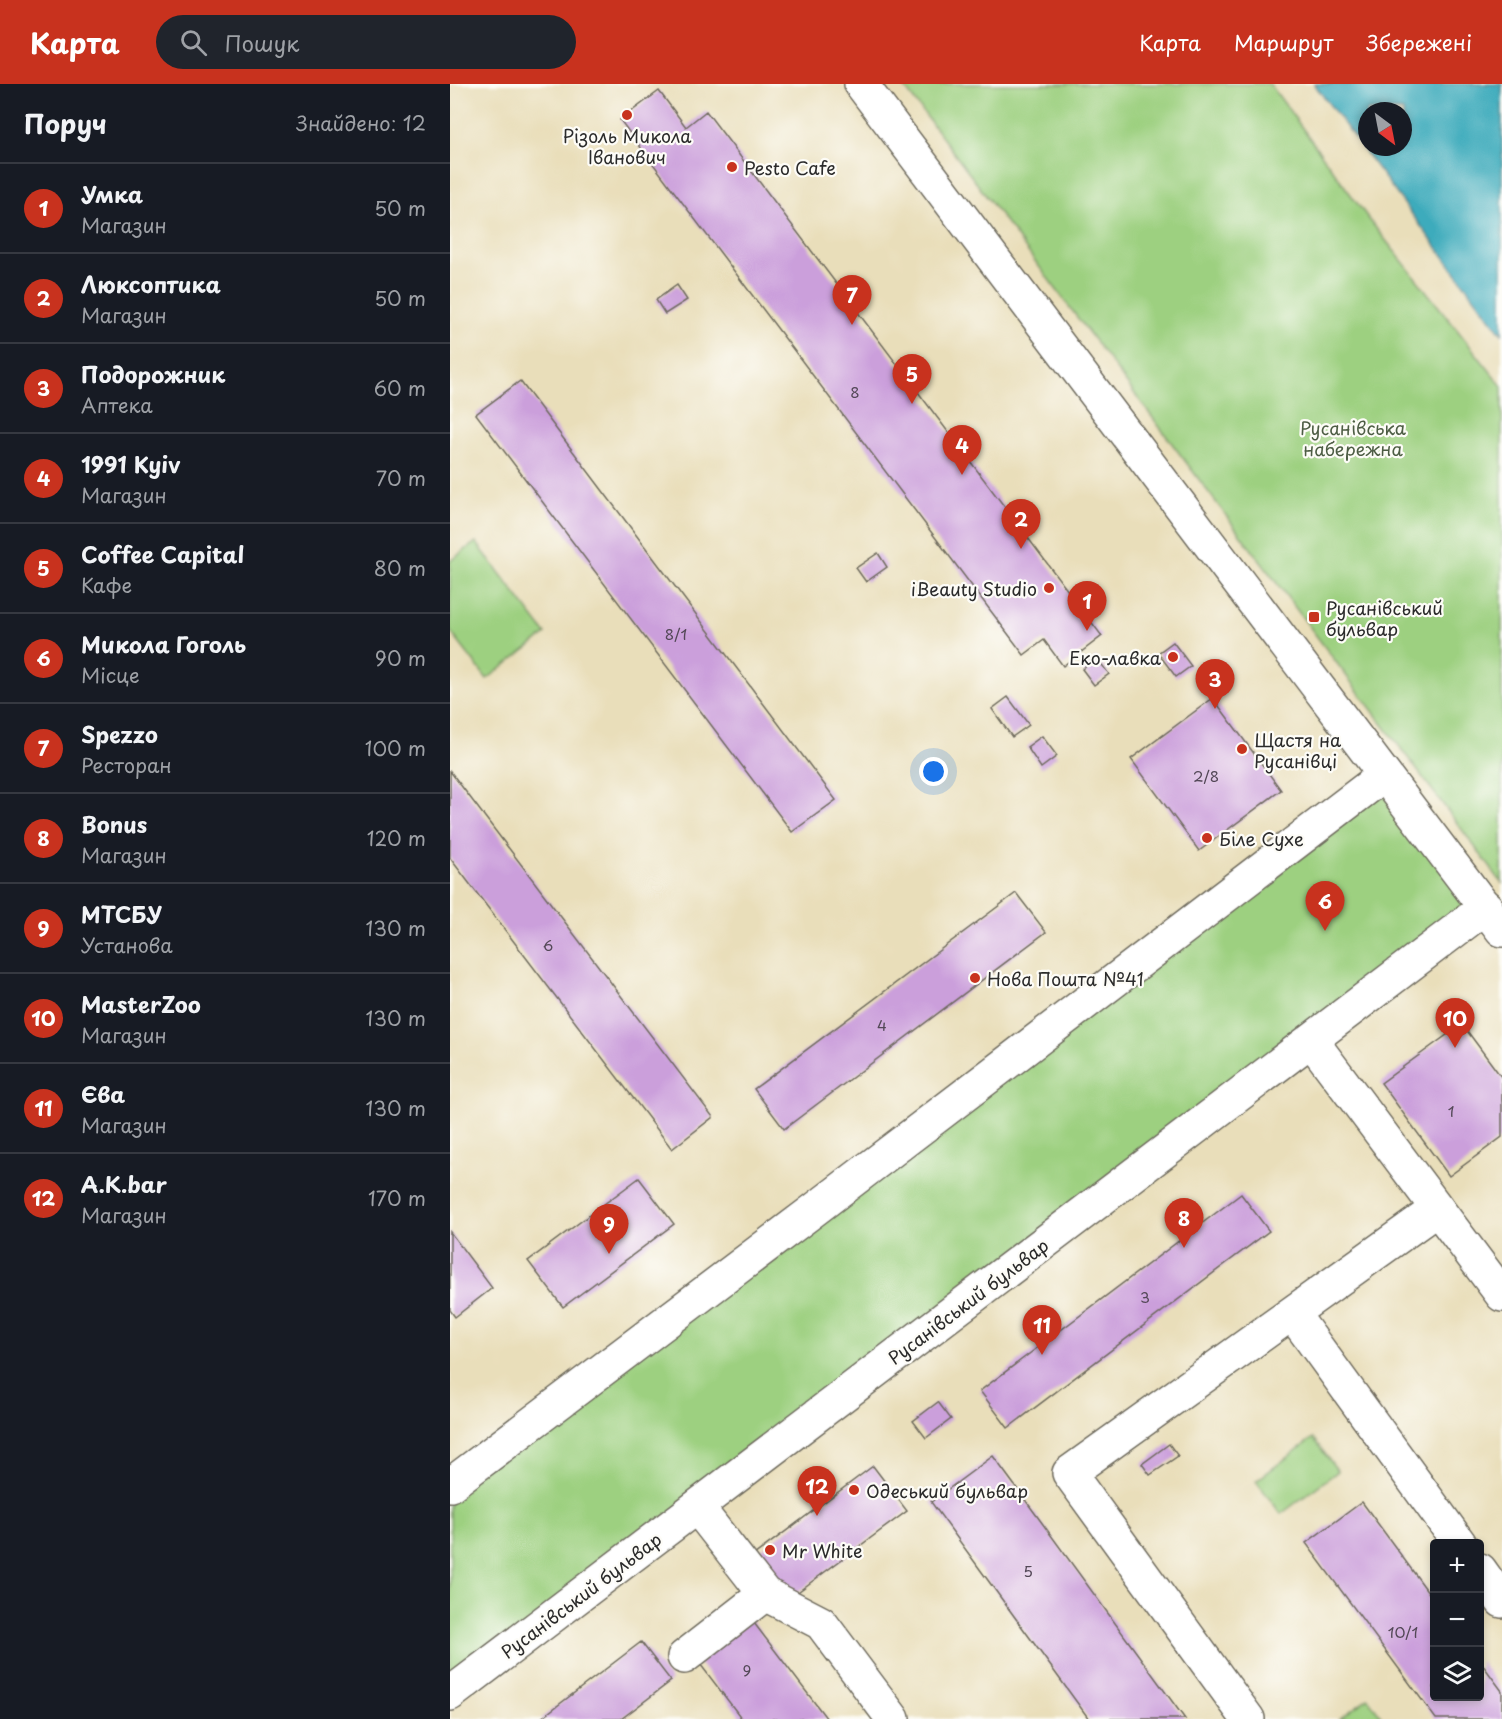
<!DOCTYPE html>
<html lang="uk">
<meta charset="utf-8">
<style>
body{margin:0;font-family:"Playpen Sans",sans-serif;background:#20242c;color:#f1f3f6}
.controls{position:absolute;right:18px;bottom:18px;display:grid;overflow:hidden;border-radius:6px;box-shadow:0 3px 9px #0003}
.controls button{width:54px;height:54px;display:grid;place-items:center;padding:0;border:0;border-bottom:2px solid #363941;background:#171b24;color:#f1f3f6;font:30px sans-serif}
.compass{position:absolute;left:908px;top:18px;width:54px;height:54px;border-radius:50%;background:#171b24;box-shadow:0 3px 9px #0003;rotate:148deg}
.you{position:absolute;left:484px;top:688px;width:21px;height:21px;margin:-15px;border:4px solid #fff;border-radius:50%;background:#1a73e8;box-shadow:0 0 0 9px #1a73e833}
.badge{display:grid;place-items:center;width:39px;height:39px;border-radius:50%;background:#c8321e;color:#fff;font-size:20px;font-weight:700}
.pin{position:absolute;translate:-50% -50px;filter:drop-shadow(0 2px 3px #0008)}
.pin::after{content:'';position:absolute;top:32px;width:21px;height:18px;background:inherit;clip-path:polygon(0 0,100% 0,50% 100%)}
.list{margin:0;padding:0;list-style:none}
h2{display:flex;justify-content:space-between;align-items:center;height:78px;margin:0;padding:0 24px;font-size:26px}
h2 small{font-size:20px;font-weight:400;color:#9ea1a6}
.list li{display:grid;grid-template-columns:39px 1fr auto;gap:18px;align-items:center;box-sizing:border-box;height:90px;padding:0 24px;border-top:2px solid #363941}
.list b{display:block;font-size:22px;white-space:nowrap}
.list p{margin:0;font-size:20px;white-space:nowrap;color:#9ea1a6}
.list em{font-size:20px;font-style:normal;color:#9ea1a6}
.icon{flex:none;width:33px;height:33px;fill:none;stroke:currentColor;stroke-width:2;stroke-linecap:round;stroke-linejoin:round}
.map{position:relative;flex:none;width:1052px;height:1635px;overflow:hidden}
header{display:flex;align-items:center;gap:36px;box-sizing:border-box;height:84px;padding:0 30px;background:#c8321e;color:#fff}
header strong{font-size:28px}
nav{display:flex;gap:33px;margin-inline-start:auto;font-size:21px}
.search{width:420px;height:54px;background:#20242c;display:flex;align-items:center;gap:15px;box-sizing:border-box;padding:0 21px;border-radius:33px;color:#9ea1a6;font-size:22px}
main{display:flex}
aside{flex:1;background:#171b24}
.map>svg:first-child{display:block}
.green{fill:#9dd080;stroke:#647e56;stroke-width:1.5}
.water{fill:#3dabbc;stroke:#346b74;stroke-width:1.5;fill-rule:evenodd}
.building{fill:#cb9fdb}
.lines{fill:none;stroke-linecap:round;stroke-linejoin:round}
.minor-casing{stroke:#6e6a5d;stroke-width:36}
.major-casing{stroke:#6e6a5d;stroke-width:36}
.minor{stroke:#fff;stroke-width:33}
.major{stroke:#fff;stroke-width:33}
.poi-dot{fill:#c8321e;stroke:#fdfcf7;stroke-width:2}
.labels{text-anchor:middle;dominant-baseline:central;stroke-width:4.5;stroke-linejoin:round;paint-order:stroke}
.number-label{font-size:15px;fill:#534857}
.poi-label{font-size:18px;fill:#2b2b2b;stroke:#fdfcf7;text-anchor:start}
.park-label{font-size:18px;fill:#4d5d44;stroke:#fdfcf7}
.street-label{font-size:18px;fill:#2b2b2b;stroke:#fdfcf7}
</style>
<header>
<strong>Карта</strong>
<div class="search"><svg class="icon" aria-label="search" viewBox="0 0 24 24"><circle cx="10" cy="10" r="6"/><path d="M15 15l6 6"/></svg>Пошук</div>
<nav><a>Карта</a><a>Маршрут</a><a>Збережені</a></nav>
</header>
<main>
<aside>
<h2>Поруч<small>Знайдено: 12</small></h2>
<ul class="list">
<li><span class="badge">1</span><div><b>Умка</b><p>Магазин</p></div><em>50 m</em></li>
<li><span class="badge">2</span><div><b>Люксоптика</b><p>Магазин</p></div><em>50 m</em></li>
<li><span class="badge">3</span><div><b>Подорожник</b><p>Аптека</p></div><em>60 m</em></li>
<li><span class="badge">4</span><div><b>1991 Kyiv</b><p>Магазин</p></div><em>70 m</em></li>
<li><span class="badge">5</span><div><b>Coffee Capital</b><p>Кафе</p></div><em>80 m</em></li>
<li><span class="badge">6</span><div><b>Микола Гоголь</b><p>Місце</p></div><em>90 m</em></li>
<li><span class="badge">7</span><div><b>Spezzo</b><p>Ресторан</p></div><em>100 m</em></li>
<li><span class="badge">8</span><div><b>Bonus</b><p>Магазин</p></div><em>120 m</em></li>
<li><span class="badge">9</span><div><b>МТСБУ</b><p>Установа</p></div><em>130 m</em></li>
<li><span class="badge">10</span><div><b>MasterZoo</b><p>Магазин</p></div><em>130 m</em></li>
<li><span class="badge">11</span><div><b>Єва</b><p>Магазин</p></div><em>130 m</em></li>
<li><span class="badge">12</span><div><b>А.К.bar</b><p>Магазин</p></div><em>170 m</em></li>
</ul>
</aside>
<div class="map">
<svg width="1052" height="1635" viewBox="0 0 1052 1635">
<rect width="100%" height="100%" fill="#fdfcf7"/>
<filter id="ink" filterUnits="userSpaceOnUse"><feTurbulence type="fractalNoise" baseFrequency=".0167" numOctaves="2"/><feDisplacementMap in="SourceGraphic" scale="12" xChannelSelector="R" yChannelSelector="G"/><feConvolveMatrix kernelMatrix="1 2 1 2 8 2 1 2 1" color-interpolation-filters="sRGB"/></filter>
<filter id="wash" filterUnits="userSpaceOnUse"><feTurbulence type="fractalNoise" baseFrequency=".008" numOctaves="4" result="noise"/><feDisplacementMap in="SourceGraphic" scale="24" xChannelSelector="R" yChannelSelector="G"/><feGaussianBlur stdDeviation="1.35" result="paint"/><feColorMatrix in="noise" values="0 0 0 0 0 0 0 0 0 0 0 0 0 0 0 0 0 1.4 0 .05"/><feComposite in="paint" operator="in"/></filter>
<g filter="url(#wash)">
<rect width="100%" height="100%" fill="#e9deba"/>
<!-- green -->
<path class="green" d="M 452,0 L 820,0 L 918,134 L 1052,302 L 1052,799 Z
M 26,458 L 96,550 L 37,595 L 0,547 L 0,477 Z
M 934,691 L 1036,823 L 0,1609 L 0,1403 Z
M 863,1354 L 888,1387 L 831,1430 L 806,1397 Z
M 918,1614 L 933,1635 L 889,1635 Z"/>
<!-- water -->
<path class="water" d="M 864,0 L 1052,0 L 1052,250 ZM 917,27 L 953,27 L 953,63 L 917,63 Z"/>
<g id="blocks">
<!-- building -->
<path class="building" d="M 209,7 L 236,43 L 256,27 L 652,552 L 613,582 L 594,556 L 574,571 L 170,36 Z
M 227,201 L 237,216 L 215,230 L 206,216 Z
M 70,297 L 386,716 L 342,748 L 26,330 Z
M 428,469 L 437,483 L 416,498 L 406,484 Z
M 723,558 L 741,582 L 726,593 L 708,569 Z
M 646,573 L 659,590 L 644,601 L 632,585 Z
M 558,613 L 579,641 L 562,653 L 542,625 Z
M 763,614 L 831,706 L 749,767 L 681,675 Z
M 592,652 L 607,672 L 591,684 L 577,663 Z
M 0,687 L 263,1033 L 222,1065 L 0,774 Z
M 566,809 L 596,848 L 334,1045 L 304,1005 Z
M 1012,940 L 1052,994 L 1052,1053 L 999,1092 L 931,999 Z
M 189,1094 L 224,1140 L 113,1223 L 78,1177 Z
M 791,1110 L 819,1147 L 558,1344 L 530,1307 Z
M 0,1148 L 42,1204 L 5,1233 L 0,1226 Z
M 488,1318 L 501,1335 L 476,1354 L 463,1337 Z
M 719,1360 L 728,1372 L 700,1391 L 692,1380 Z
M 543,1372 L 587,1432 L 735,1635 L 639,1635 L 481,1418 Z
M 423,1382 L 457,1427 L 337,1516 L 304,1471 Z
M 912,1418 L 984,1516 L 984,1612 L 1030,1612 L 1030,1577 L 1052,1607 L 1052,1635 L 986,1635 L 856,1459 Z
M 301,1535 L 377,1635 L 292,1635 L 247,1576 Z
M 191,1558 L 221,1597 L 171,1635 L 90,1635 Z"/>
</g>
</g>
<g filter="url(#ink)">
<use href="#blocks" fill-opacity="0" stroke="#6e6a5d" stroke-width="1.5"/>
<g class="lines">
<!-- minor casing -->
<g class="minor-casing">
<path id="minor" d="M 861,956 L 1052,1211
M 842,1229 L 1010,1460
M 0,1401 L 364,1126 L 934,691
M 247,1423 L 315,1510 L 371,1539 L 443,1635
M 1030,1486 L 1052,1517
M 234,1573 L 315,1510
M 0,1610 L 1036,823
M 798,1635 L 619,1389 L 987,1125"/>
</g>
<!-- major casing -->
<g class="major-casing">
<path id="major" d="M 411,0 L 1052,846"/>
</g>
<!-- minor -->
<use href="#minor" class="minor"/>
<!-- major -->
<use href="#major" class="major"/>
</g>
</g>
<!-- markers -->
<g class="poi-dot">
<circle cx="177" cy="31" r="6"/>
<circle cx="282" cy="83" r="6"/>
<circle cx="599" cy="504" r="6"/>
<rect x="858" y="527" width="12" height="12" rx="3"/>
<circle cx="723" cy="573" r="6"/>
<circle cx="792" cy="665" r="6"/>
<circle cx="757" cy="754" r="6"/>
<circle cx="525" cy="894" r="6"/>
<circle cx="404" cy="1406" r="6"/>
<circle cx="320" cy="1466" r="6"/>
</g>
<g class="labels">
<!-- number labels -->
<g class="number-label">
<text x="405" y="307">8</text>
<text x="226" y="549">8/1</text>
<text x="756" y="691">2/8</text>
<text x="98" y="860">6</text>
<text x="432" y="940">4</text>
<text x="1001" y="1026">1</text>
<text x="695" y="1212">3</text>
<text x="578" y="1486">5</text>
<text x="953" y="1547">10/1</text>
<text x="297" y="1585">9</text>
</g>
<!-- poi labels -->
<g class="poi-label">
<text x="177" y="51" text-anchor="middle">Різоль Микола<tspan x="177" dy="21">Іванович</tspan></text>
<text x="294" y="83">Pesto Cafe</text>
<text x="587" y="504" text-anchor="end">iBeauty Studio</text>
<text x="876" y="523">Русанівський<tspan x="876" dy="21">бульвар</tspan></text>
<text x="711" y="573" text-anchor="end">Еко-лавка</text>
<text x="804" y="655">Щастя на<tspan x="804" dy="21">Русанівці</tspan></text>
<text x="769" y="754">Біле Сухе</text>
<text x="537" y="894">Нова Пошта №41</text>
<text x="416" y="1406">Одеський бульвар</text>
<text x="332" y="1466">Mr White</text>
</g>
<!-- park labels -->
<g class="park-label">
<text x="903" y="343">Русанівська<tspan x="903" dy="21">набережна</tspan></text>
</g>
<!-- street labels -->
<g class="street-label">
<text transform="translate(518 1217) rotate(-37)">Русанівський бульвар</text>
<text transform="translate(131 1511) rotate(-37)">Русанівський бульвар</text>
</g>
</g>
</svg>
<div class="controls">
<button>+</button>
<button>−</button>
<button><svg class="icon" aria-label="layers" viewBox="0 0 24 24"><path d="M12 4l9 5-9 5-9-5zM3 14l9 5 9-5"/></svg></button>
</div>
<svg class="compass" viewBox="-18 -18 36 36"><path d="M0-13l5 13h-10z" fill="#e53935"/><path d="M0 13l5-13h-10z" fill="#9ea1a6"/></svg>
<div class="you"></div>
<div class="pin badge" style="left:637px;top:547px">1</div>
<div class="pin badge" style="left:571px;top:465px">2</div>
<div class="pin badge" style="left:765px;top:625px">3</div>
<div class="pin badge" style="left:512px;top:391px">4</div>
<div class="pin badge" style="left:462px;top:320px">5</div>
<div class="pin badge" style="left:875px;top:847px">6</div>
<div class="pin badge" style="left:402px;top:241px">7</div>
<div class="pin badge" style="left:734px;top:1164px">8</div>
<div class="pin badge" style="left:159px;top:1170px">9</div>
<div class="pin badge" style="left:1005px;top:964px">10</div>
<div class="pin badge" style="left:592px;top:1271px">11</div>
<div class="pin badge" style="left:367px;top:1432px">12</div>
</div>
</main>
